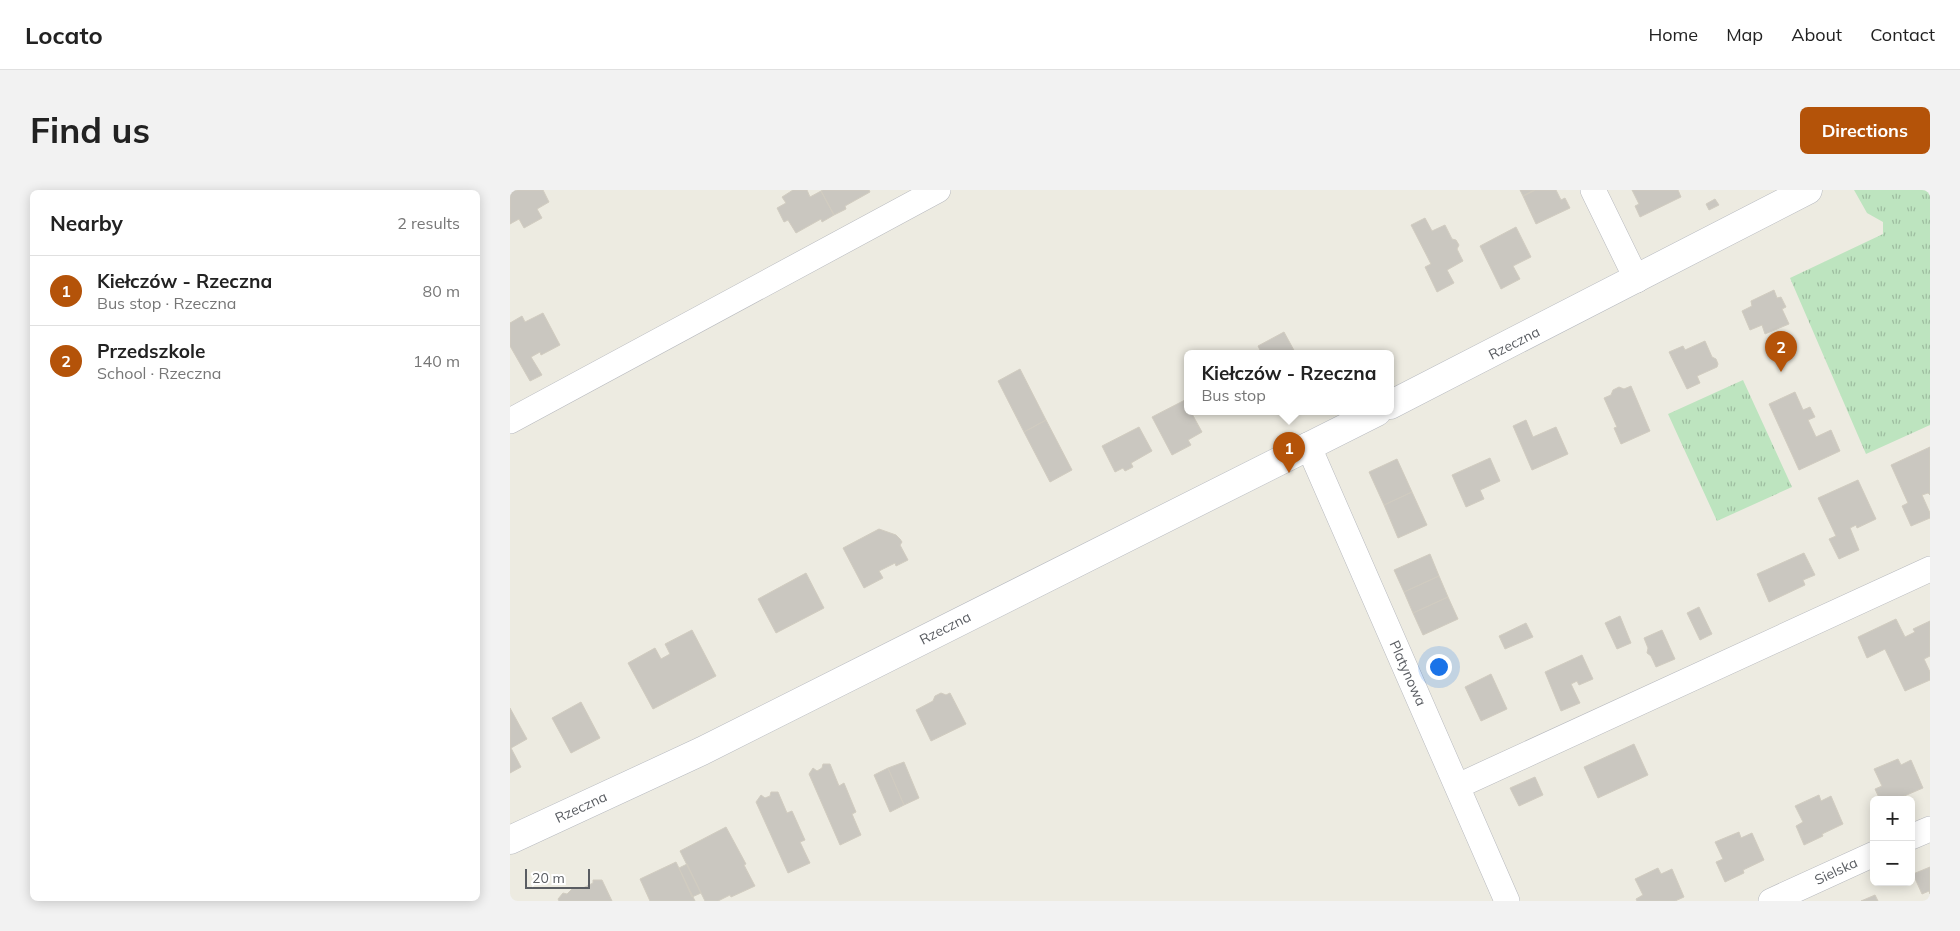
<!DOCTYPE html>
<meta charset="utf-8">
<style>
body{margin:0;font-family:Mulish,sans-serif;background:#f2f2f2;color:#222}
.controls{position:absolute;right:15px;bottom:15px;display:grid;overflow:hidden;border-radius:8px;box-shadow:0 2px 12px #0003}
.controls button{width:45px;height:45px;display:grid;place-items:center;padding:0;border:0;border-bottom:1px solid #e0e0e0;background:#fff;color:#222;font:25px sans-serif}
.scale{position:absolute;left:15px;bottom:12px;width:65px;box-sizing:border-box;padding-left:5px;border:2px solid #5a5d62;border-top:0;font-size:14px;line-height:18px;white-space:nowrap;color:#5a5d62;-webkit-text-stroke:4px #fff;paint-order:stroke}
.you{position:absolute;left:928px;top:476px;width:18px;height:18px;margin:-12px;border:4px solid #fff;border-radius:50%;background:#1a73e8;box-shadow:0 0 0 8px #1a73e833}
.badge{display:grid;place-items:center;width:32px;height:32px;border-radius:50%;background:#b45309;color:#fff;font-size:16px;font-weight:700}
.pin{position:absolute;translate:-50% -41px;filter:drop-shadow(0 1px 2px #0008)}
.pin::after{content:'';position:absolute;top:26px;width:18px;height:15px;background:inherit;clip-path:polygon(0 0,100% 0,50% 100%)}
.popup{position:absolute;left:674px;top:160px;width:210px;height:65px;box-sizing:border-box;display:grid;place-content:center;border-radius:8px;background:#fff;filter:drop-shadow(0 1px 4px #0005);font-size:16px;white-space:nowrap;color:#767676}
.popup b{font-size:19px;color:#222}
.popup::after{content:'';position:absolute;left:50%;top:100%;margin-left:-10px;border:10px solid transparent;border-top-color:#fff}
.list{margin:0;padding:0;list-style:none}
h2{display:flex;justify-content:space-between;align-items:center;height:65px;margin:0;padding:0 20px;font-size:21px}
h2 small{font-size:16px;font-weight:400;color:#767676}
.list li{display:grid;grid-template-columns:32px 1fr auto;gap:15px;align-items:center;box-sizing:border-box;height:70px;padding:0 20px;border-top:1px solid #e0e0e0}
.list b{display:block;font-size:19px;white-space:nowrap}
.list p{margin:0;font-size:16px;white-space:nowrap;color:#767676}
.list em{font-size:16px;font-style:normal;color:#767676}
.map{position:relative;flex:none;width:1420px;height:711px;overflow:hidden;border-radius:8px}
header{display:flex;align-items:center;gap:30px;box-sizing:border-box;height:70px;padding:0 25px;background:#fff;border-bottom:1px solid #e0e0e0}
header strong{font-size:24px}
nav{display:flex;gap:28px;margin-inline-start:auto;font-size:18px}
.intro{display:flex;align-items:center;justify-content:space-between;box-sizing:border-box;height:120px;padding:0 30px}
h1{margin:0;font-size:35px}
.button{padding:12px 22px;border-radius:8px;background:#b45309;color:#fff;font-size:18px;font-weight:700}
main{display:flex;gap:30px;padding:0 30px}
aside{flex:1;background:#fff;border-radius:8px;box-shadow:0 2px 12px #0003}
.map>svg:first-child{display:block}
.grass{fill:url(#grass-tufts)}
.building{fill:#cac7c0;stroke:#d1ccc0}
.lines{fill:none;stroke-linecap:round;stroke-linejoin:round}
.street-casing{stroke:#b7b9be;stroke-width:26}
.secondary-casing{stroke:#b7bac0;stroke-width:29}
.street{stroke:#fff;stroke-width:25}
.secondary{stroke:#fff;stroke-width:28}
.labels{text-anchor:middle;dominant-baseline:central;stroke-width:5;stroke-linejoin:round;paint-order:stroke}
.street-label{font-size:14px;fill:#5a5d62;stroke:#fff}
</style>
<header>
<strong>Locato</strong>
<nav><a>Home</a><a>Map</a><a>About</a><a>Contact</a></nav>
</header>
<div class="intro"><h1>Find us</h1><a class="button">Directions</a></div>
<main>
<aside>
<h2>Nearby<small>2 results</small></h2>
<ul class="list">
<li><span class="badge">1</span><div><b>Kiełczów - Rzeczna</b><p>Bus stop · Rzeczna</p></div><em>80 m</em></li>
<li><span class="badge">2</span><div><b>Przedszkole</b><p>School · Rzeczna</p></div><em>140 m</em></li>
</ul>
</aside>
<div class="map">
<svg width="1420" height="711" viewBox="0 0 1420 711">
<defs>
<pattern id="grass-tufts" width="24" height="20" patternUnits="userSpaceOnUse" patternTransform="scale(1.25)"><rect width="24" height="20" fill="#bde4bf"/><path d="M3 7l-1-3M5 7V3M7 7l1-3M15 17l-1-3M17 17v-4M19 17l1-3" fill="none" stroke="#9dbc9f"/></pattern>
</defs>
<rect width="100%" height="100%" fill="#edebe1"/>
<!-- grass -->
<path class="grass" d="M 1344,0 L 1420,0 L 1420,235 L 1356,264 L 1280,88 L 1373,44 L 1373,32 L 1357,23 Z
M 1233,190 L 1282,297 L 1207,331 L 1158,224 Z"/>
<!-- building -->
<path class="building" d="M 0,0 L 33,0 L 39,12 L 27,19 L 32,28 L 14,38 L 9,29 L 0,34 Z
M 283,0 L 297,0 L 300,7 L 311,1 L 324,25 L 312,32 L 311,29 L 286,43 L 278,30 L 274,32 L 267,18 L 276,13 L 272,7 Z
M 313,0 L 359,0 L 360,2 L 335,16 L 336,19 L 324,25 L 311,1 Z
M 1010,0 L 1025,0 L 1013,6 Z
M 1025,0 L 1046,0 L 1051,10 L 1055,8 L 1060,18 L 1026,34 L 1013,6 Z
M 1122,0 L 1168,0 L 1171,7 L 1130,27 L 1125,16 L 1129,14 Z
M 1205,9 L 1209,15 L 1199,20 L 1196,14 Z
M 915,28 L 922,41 L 935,35 L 942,49 L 946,50 L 949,55 L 947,59 L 953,71 L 937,80 L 944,93 L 927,102 L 915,77 L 921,74 L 901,35 Z
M 1006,37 L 1021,67 L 1003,76 L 1010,89 L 991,99 L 970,56 Z
M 1264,100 L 1267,108 L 1271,107 L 1276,117 L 1272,119 L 1279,134 L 1255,144 L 1252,135 L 1240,140 L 1232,121 L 1242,116 L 1241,111 Z
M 33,123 L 50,155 L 31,165 L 30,162 L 21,167 L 32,185 L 20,191 L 0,156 L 0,133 L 12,126 L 15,132 Z
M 774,142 L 786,164 L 752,164 L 748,156 Z
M 1195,151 L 1202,167 L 1206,169 L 1208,174 L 1207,177 L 1187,186 L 1190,193 L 1177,199 L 1159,162 L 1173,156 L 1175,160 Z
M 510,179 L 536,230 L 514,242 L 488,191 Z
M 1121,196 L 1140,241 L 1111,254 L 1104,238 L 1107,237 L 1094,208 L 1101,205 L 1103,200 L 1109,197 L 1114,199 Z
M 1285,202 L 1293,220 L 1300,217 L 1305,227 L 1298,230 L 1306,247 L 1321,240 L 1330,261 L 1289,280 L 1259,214 Z
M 675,210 L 678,215 L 678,222 L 681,222 L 692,242 L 678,250 L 681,255 L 662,265 L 642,227 Z
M 536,230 L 562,280 L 540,292 L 514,242 Z
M 1016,230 L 1023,247 L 1046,237 L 1058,264 L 1022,280 L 1003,236 Z
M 629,237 L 642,261 L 621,273 L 623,277 L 615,281 L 613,278 L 605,282 L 592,256 Z
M 1420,257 L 1420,305 L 1418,303 L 1412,305 L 1420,323 L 1420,328 L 1401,336 L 1392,316 L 1398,313 L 1381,275 Z
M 980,268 L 990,291 L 970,300 L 974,309 L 956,317 L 942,285 Z
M 887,269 L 902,302 L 874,315 L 859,282 Z
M 1348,290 L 1366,329 L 1347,338 L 1346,335 L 1340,338 L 1349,360 L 1329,369 L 1319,349 L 1326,346 L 1308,308 Z
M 902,302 L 917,335 L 888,348 L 874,315 Z
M 369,339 L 386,345 L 390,349 L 392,352 L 390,355 L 398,370 L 386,376 L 385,373 L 369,381 L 373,388 L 354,398 L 333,358 Z
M 1294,363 L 1305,385 L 1293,390 L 1295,395 L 1259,412 L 1247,384 Z
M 920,364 L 929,386 L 894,402 L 884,380 Z
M 296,383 L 314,418 L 266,443 L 248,409 Z
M 929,386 L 938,407 L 903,423 L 894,402 Z
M 938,407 L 948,429 L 913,445 L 903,423 Z
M 1189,417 L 1202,444 L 1190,450 L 1177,423 Z
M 1110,426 L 1121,453 L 1107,459 L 1095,433 Z
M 1386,429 L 1395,447 L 1405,442 L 1403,439 L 1420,431 L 1420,466 L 1414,469 L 1420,482 L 1420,490 L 1395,501 L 1375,459 L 1357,468 L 1348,447 Z
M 1016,433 L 1023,447 L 995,459 L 989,446 Z
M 182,440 L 206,486 L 143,519 L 118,473 L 145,458 L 151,469 L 160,464 L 155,454 Z
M 1152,440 L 1165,469 L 1146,477 L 1141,466 L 1137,463 L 1138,458 L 1134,448 Z
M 1072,465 L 1083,489 L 1069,495 L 1067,491 L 1061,494 L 1070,513 L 1051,521 L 1035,482 Z
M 981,484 L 997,519 L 971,531 L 955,497 Z
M 431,503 L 436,505 L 440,503 L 456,534 L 421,551 L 406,520 L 423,511 L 425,506 Z
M 71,512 L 90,548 L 61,563 L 42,528 Z
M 0,518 L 17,549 L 1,558 L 11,577 L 0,583 Z
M 1124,554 L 1138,585 L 1088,608 L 1074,577 Z
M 1388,569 L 1391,575 L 1401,570 L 1413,598 L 1392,607 L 1393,610 L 1370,610 L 1365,599 L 1372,596 L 1364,579 Z
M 394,572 L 409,608 L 394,615 L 378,578 Z
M 313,574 L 320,574 L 329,596 L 334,593 L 346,622 L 342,624 L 351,645 L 330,655 L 299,584 L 303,578 L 307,581 L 312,578 Z
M 378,578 L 394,615 L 380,622 L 364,585 Z
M 1025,587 L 1033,605 L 1009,616 L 1000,598 Z
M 261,602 L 268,602 L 277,623 L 282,621 L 295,650 L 290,652 L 300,673 L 278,683 L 246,612 L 251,605 L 255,608 L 260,606 Z
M 1309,605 L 1311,611 L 1321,606 L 1333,634 L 1312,644 L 1313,646 L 1294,655 L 1286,636 L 1293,632 L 1285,616 Z
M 216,637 L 236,674 L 234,675 L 245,696 L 221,707 L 220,705 L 208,711 L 195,711 L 170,661 Z
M 1229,642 L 1231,648 L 1242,643 L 1254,670 L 1233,680 L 1234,683 L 1215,692 L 1206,672 L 1213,669 L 1205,652 Z
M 166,672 L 185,711 L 140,711 L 130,689 Z
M 177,674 L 191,703 L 182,707 L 169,678 Z
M 1420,677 L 1420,704 L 1419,701 L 1412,704 L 1403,684 Z
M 1148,678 L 1151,684 L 1162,679 L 1174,707 L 1165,711 L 1127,711 L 1126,709 L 1133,705 L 1125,689 Z
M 83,690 L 92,690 L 102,711 L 49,711 L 48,709 L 53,703 L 57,704 L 63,698 L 71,699 L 83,693 Z
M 1365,705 L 1368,711 L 1351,711 Z"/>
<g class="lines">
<!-- street casing -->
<g class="street-casing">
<path id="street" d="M 1083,0 L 1127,90
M 0,231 L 428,0
M 798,255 L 997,711
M 948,596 L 1420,379
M 1401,647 L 1420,639
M 1261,711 L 1364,664"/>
</g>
<!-- secondary casing -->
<g class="secondary-casing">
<path id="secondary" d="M 880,215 L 1298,0
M 0,650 L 192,561 L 867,222"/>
</g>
<!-- street -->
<use href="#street" class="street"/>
<!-- secondary -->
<use href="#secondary" class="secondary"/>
</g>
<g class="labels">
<!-- street labels -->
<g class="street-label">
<text transform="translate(1004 153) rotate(-27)">Rzeczna</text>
<text transform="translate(435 438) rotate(-27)">Rzeczna</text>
<text transform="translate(898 483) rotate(66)">Platynowa</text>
<text transform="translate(71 617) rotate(-25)">Rzeczna</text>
<text transform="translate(1326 681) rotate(-25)">Sielska</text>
</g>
</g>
</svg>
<div class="controls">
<button>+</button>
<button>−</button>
</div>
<div class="scale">20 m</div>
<div class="you"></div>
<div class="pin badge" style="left:779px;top:283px">1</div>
<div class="popup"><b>Kiełczów - Rzeczna</b>Bus stop</div>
<div class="pin badge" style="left:1271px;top:182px">2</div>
</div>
</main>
